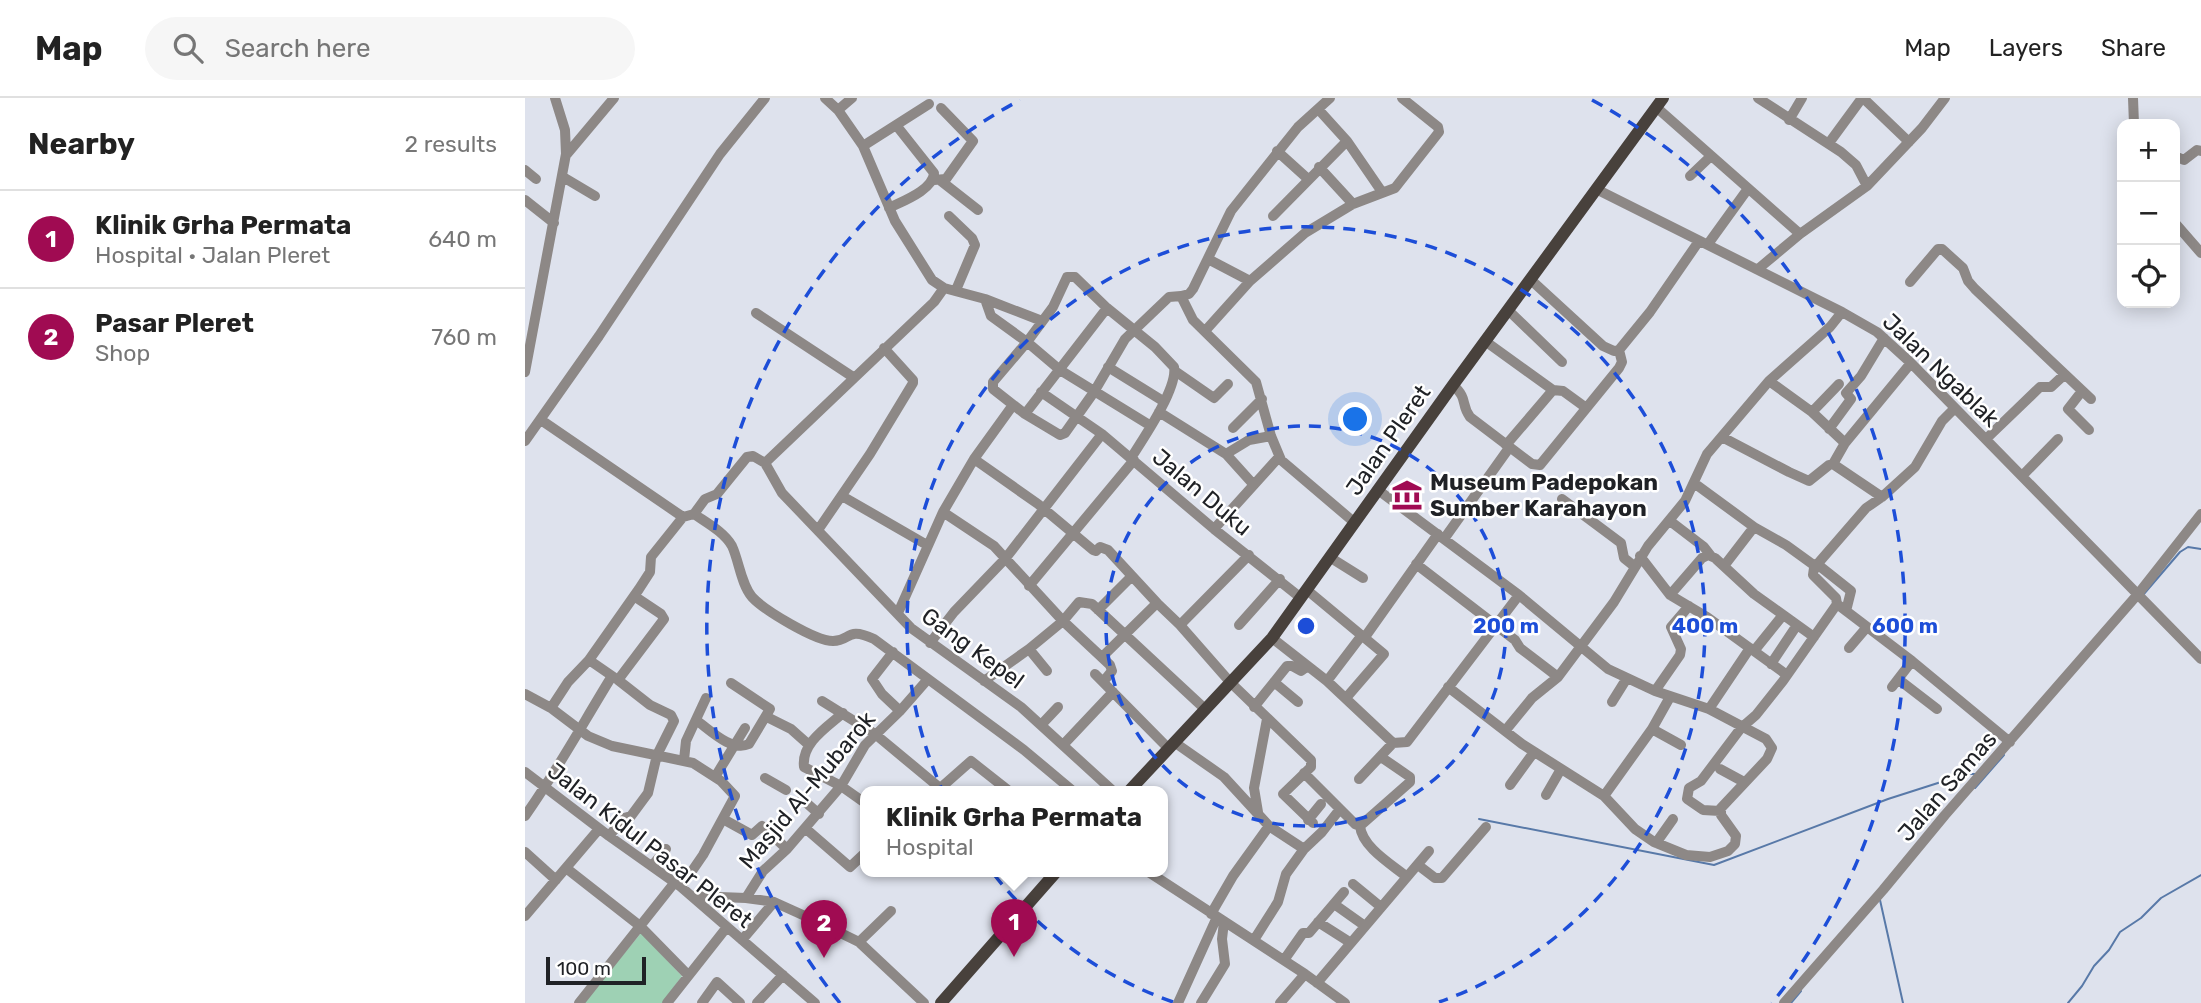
<!DOCTYPE html>
<meta charset="utf-8">
<style>
body{margin:0;font-family:Rubik,sans-serif;background:#f6f6f6;color:#222}
.controls{position:absolute;right:21px;top:21px;display:grid;overflow:hidden;border-radius:14px;box-shadow:0 4px 18px #0003}
.controls button{width:63px;height:63px;display:grid;place-items:center;padding:0;border:0;border-bottom:2px solid #e0e0e0;background:#fff;color:#222;font:35px sans-serif}
.scale{position:absolute;left:21px;bottom:18px;width:100px;box-sizing:border-box;padding-left:7px;border:4px solid #202226;border-top:0;font-size:19px;line-height:24px;white-space:nowrap;color:#202226;-webkit-text-stroke:5px #fff;paint-order:stroke}
.you{position:absolute;left:831px;top:322px;width:24px;height:24px;margin:-18px;border:5px solid #fff;border-radius:50%;background:#1a73e8;box-shadow:0 0 0 10px #1a73e833}
.badge{display:grid;place-items:center;width:46px;height:46px;border-radius:50%;background:#a00b52;color:#fff;font-size:23px;font-weight:700}
.pin{position:absolute;translate:-50% -58px;filter:drop-shadow(0 2px 4px #0008)}
.pin::after{content:'';position:absolute;top:37px;width:24px;height:21px;background:inherit;clip-path:polygon(0 0,100% 0,50% 100%)}
.popup{position:absolute;left:335px;top:688px;width:308px;height:91px;box-sizing:border-box;display:grid;place-content:center;border-radius:14px;background:#fff;filter:drop-shadow(0 2px 5px #0005);font-size:23px;white-space:nowrap;color:#767676}
.popup b{font-size:26px;color:#222}
.popup::after{content:'';position:absolute;left:50%;top:100%;margin-left:-14px;border:14px solid transparent;border-top-color:#fff}
.list{margin:0;padding:0;list-style:none}
h2{display:flex;justify-content:space-between;align-items:center;height:91px;margin:0;padding:0 28px;font-size:30px}
h2 small{font-size:23px;font-weight:400;color:#767676}
.list li{display:grid;grid-template-columns:46px 1fr auto;gap:21px;align-items:center;box-sizing:border-box;height:98px;padding:0 28px;border-top:2px solid #e0e0e0}
.list b{display:block;font-size:26px;white-space:nowrap}
.list p{margin:0;font-size:23px;white-space:nowrap;color:#767676}
.list em{font-size:23px;font-style:normal;color:#767676}
.icon{flex:none;width:38px;height:38px;fill:none;stroke:currentColor;stroke-width:2;stroke-linecap:round;stroke-linejoin:round}
.map{position:relative;flex:none;width:1676px;height:905px;overflow:hidden}
header{display:flex;align-items:center;gap:42px;box-sizing:border-box;height:98px;padding:0 35px;background:#fff;border-bottom:2px solid #e0e0e0}
header strong{font-size:33px}
nav{display:flex;gap:38px;margin-inline-start:auto;font-size:24px}
.search{width:490px;height:63px;background:#f6f6f6;display:flex;align-items:center;gap:18px;box-sizing:border-box;padding:0 24px;border-radius:38px;color:#767676;font-size:26px}
main{display:flex}
aside{flex:1;background:#fff}
.map>svg:first-child{display:block}
.green{fill:#9ed1b4}
.lines{fill:none;stroke-linecap:round;stroke-linejoin:round}
.stream{stroke:#5879a8;stroke-width:2}
.minor{stroke:#8d8886;stroke-width:10}
.major{stroke:#48413c;stroke-width:12}
.ring{fill:none;stroke:#1d4ed8;stroke-width:3.5;stroke-dasharray:12 9}
.labels{text-anchor:middle;dominant-baseline:central;stroke-width:5;stroke-linejoin:round;paint-order:stroke}
.street-label{font-size:23px;fill:#202226;stroke:#fff}
.poi-label{font-size:23px;font-weight:bold;fill:#202226;stroke:#fff;text-anchor:start}
.centre{fill:#1d4ed8;stroke:#fff;stroke-width:3.5}
.ring-label{font-size:21px;text-anchor:middle;font-weight:bold;fill:#1d4ed8;stroke:#fff;stroke-width:5;stroke-linejoin:round;paint-order:stroke}
</style>
<header>
<strong>Map</strong>
<div class="search"><svg class="icon" aria-label="search" viewBox="0 0 24 24"><circle cx="10" cy="10" r="6"/><path d="M15 15l6 6"/></svg>Search here</div>
<nav><a>Map</a><a>Layers</a><a>Share</a></nav>
</header>
<main>
<aside>
<h2>Nearby<small>2 results</small></h2>
<ul class="list">
<li><span class="badge">1</span><div><b>Klinik Grha Permata</b><p>Hospital · Jalan Pleret</p></div><em>640 m</em></li>
<li><span class="badge">2</span><div><b>Pasar Pleret</b><p>Shop</p></div><em>760 m</em></li>
</ul>
</aside>
<div class="map">
<svg width="1676" height="905" viewBox="0 0 1676 905">
<rect width="100%" height="100%" fill="#dee2ed"/>
<!-- green -->
<path class="green" d="M 116,835 L 157,878 L 137,905 L 58,905 Z"/>
<g class="lines">
<!-- stream -->
<path class="stream" d="M 1618,497 L 1655,454 L 1663,449 L 1676,451
M 1450,690 L 1479,657
M 954,721 L 1189,767 L 1363,701 L 1441,676 L 1452,676
M 1355,802 L 1378,905
M 1266,905 L 1276,893
M 1543,905 L 1557,888 L 1569,868 L 1584,852 L 1595,834 L 1616,820 L 1636,800 L 1676,777"/>
<!-- minor -->
<path class="minor" d="M 300,0 L 313,12 L 338,48 L 370,123 L 407,182 L 419,190 L 460,201 L 517,223
M 805,0 L 773,29 L 706,113 L 668,191 L 664,196 L 656,198 L 668,222 L 731,284 L 746,338 L 756,362 L 830,425
M 1233,0 L 1316,54 L 1331,67 L 1342,88
M 1338,0 L 1384,44
M 1608,0 L 1609,26
M 1131,9 L 1275,136
M 793,11 L 822,43 L 857,94
M 313,12 L 327,0
M 1264,22 L 1277,0
M 371,27 L 404,6
M 1304,45 L 1337,0
M 338,48 L 371,27 L 409,75 C 408,92 378,103 364,110
M 752,53 L 783,81
M 42,56 L 89,0
M 1650,58 L 1659,62 L 1672,52 L 1676,53
M 794,69 L 828,106
M 0,72 L 11,81
M 1165,78 L 1186,58
M 38,79 L 70,98
M 409,82 L 421,81 L 448,43 L 416,10
M 416,83 L 453,112
M 1071,91 L 1317,214 L 1352,234 L 1386,265 L 1676,561
M 0,102 L 29,125
M 424,118 L 447,140 L 450,147 L 431,192
M 748,118 L 822,43
M 1650,125 L 1676,155
M 1183,146 L 1222,92
M 683,161 L 725,183
M 1233,171 L 1275,136 L 1342,88 L 1397,30 L 1420,0
M 1006,182 L 1078,248 L 1089,253 L 1094,252 L 1125,214 L 1174,143
M 1385,184 L 1413,151 L 1417,151 L 1438,170 L 1443,183 L 1450,191 L 1566,301
M 460,201 L 466,218 L 502,244 L 468,284 L 468,291 L 500,316 L 535,337 L 540,335 L 569,294 L 600,241 L 644,199 L 656,198
M 983,212 L 1037,264
M 231,215 L 328,279
M 680,233 L 725,183 L 780,135 L 828,106 L 870,90 L 914,34 L 913,29 L 877,0
M 960,243 L 1028,292 L 1038,293 L 1060,309
M 583,269 L 638,303
M 650,273 L 689,300 L 703,286
M 0,274 L 41,56 L 40,32 L 30,0
M 1244,283 L 1287,314 L 1320,345
M 928,287 C 944,302 935,305 945,319 L 1007,366 L 1015,367 L 1094,270 L 1097,264 L 1094,252
M 1557,293 L 1543,311 L 1564,332
M 516,294 L 577,336 L 689,431 L 776,500
M 488,307 L 449,361 L 513,406 L 568,452 L 571,453 L 575,449 L 583,452 L 632,505
M 634,314 L 701,356 L 728,386
M 1287,314 L 1314,286
M 500,316 L 582,210
M 16,322 L 158,419
M 708,330 L 737,301
M 1304,331 L 1326,301 L 1321,295 L 1336,278 L 1359,240
M 1197,339 L 1264,374 L 1284,383 L 1304,367 L 1308,366 L 1320,345 L 1386,265
M 1461,341 L 1515,289 L 1526,289 L 1539,277
M 0,343 L 74,238 L 195,56 L 240,0
M 981,347 L 1028,292
M 701,356 L 724,342 L 746,338
M 606,360 C 618,341 653,290 649,269 L 630,249 L 582,210 L 550,179 L 542,179 L 528,209 L 502,244 L 535,272 L 626,328
M 240,365 L 257,395 L 386,530 L 496,609 L 588,693
M 1308,366 L 1357,399
M 1497,378 L 1533,341
M 1169,385 L 1229,429 L 1261,447 L 1290,468
M 853,392 L 994,497 L 1083,571 L 1130,593 L 1184,611 L 1241,641 L 1247,650 L 1242,661 L 1196,710 L 1196,717 L 1211,738 L 1210,746 L 1203,753 L 1185,759 L 1161,757 L 1129,744 L 1110,731 L 1079,698 L 997,646 L 923,589
M 317,398 L 402,447
M 1037,401 L 1096,445 L 1099,460 L 1109,468
M 418,414 L 469,448 L 538,523 L 585,567 L 587,573 L 578,584
M 169,416 C 182,425 199,434 207,448 C 214,463 216,486 227,499 C 239,512 290,543 308,543 C 326,543 321,528 349,541 L 499,652 L 548,693
M 1145,423 L 1179,449 L 1186,458
M 689,431 L 754,359
M 293,432 L 345,356 L 388,285 L 388,282 L 359,250
M 919,441 L 984,350
M 1115,458 L 1145,497 L 1182,519 L 1262,577
M 806,460 L 838,480
M 891,466 L 990,542 L 995,550 L 1033,579
M 1292,466 L 1326,493 L 1321,513
M 1199,468 L 1229,429
M 504,488 L 609,362
M 782,492 L 859,556 L 821,600
M 1145,497 L 1177,460 L 1183,457 L 1190,460 L 1229,496 L 1289,539
M 1312,506 L 1387,563 L 1485,644
M 573,512 L 607,478
M 373,515 L 418,414 L 449,361
M 655,527 L 724,457
M 714,527 L 755,481
M 840,539 L 913,436
M 747,540 L 802,583 L 868,645
M 405,545 L 429,514 L 480,461 L 577,336
M 1324,550 L 1342,529
M 504,551 L 522,573
M 1229,553 L 1258,517
M 368,554 L 347,581 L 357,596 L 375,613
M 577,559 L 632,505 L 655,527 L 705,584 L 786,662 L 786,669 L 758,696 L 788,725
M 64,562 L 93,582 L 139,521 L 136,516 L 109,498
M 1246,566 L 1272,527
M 570,576 L 643,650
M 1373,581 L 1412,611
M 459,583 L 504,551 L 538,523 L 554,504 L 567,506 L 680,611
M 802,583 L 837,537
M 749,584 L 773,604
M 1367,589 L 1387,563
M 1130,593 L 1155,557 L 1156,551 L 1146,529 L 1164,508
M 0,596 L 26,610 L 43,584 L 64,562 L 114,491 L 125,474 L 126,459 L 158,419 L 169,416 L 180,401 L 192,396 L 222,359 L 228,358 L 240,365 L 409,204 L 419,190
M 297,603 L 350,636 L 415,690
M 1087,604 L 1102,580
M 729,609 L 762,568 L 767,568 L 776,573 L 783,568
M 26,610 L 63,638 L 87,648 L 168,665 L 196,683 L 210,698 L 178,757 L 156,789
M 1184,611 L 1225,550
M 318,615 C 302,629 276,645 279,669 L 316,688 L 340,705
M 242,619 L 266,631 L 284,647
M 171,622 C 185,632 206,654 224,646 L 245,611 L 206,585
M 516,627 L 533,609
M 1127,631 L 1156,647
M 980,633 L 1007,600 L 1033,579 L 1089,504 L 1123,448 L 1160,403 L 1182,356 L 1244,283 L 1305,229 L 1317,214
M 649,644 L 699,679 L 744,728
M 538,647 L 588,594
M 159,662 L 161,643 L 181,600
M 1195,671 L 1219,684
M 0,674 L 84,738 L 156,789 L 290,905
M 779,675 L 830,726 L 835,728 L 885,684 L 885,679 L 856,659
M 190,679 L 220,630
M 240,680 L 261,692
M 834,681 L 868,645 L 882,644 L 994,497
M 985,687 L 1009,654
M 412,693 L 446,663 L 484,693
M 1021,697 L 1036,671
M 1079,698 L 1127,631 L 1145,599
M 277,701 L 294,716
M 1195,713 L 1178,712 L 1162,701 L 1164,690 L 1176,683 L 1216,630 L 1231,617 L 1258,583 L 1312,506 L 1311,500 L 1288,477 L 1289,470 L 1341,410 L 1357,399 L 1390,369 L 1417,323 L 1430,310
M 733,714 L 729,690 L 742,621
M 0,718 C 32,673 58,625 87,578
M 198,721 L 227,737 L 237,728 L 262,751
M 783,722 L 796,706
M 835,728 C 837,749 866,766 882,779
M 280,730 L 325,769 L 340,755
M 84,738 L 99,720 L 106,718 L 123,695 L 132,657 L 149,623 L 146,617 L 125,607 L 93,582
M 1131,745 L 1148,721
M 0,754 L 31,782
M 893,767 L 910,780 L 917,780 L 961,729
M 127,768 L 141,751
M 41,770 L 115,828 L 163,877
M 622,773 L 780,876 L 820,905
M 828,786 L 856,809
M 168,798 L 221,800 L 249,804 L 291,823 L 334,844 L 399,905
M 221,800 L 238,773 L 262,751 L 316,688 L 340,647 L 375,613 L 403,581
M 809,806 L 840,828
M 686,816 L 708,778 L 744,728 L 779,751
M 0,818 L 74,731
M 793,824 L 826,845
M 217,842 L 249,804
M 729,842 L 753,804 L 761,776 L 779,751 L 797,734 L 815,711
M 334,844 L 366,813
M 759,862 L 778,835 L 784,835 L 819,794
M 792,885 L 904,753
M 54,905 L 150,784
M 142,905 L 202,829
M 177,905 L 192,884 L 215,905
M 232,905 L 258,877
M 653,905 L 692,819
M 676,905 L 700,866 L 697,841 L 699,824
M 755,905 L 780,876
M 1259,905 L 1358,792 L 1420,717 L 1613,496 L 1676,416"/>
<!-- major -->
<path class="major" d="M 604,693 L 747,540 L 928,287 L 1138,0
M 416,905 L 532,773"/>
</g>
<!-- distance rings -->
<g class="ring">
<circle cx="781" cy="528" r="200"/>
<path d="M648 904A399 399 0 1 1 914 904"/>
<path d="M315 905A599 599 0 0 1 495 2M1067 2A599 599 0 0 1 1247 905"/>
</g>
<!-- icons -->
<defs>
<g id="museum-bare" transform="scale(2.415)"><path d="M0-6L6-3V-2H-6V-3ZM-5-1h2V3h-2ZM-1-1h2V3h-2ZM3-1h2V3H3ZM-6 4H6V6H-6Z" fill="#a00b52" stroke="#fff" stroke-width="2.5" paint-order="stroke"/></g>
</defs>
<g fill-rule="evenodd">
<use href="#museum-bare" x="882" y="397"/>
</g>
<g class="labels">
<!-- street labels -->
<g class="street-label">
<text transform="translate(1416 272) rotate(44)">Jalan Ngablak</text>
<text transform="translate(863 342) rotate(-55)">Jalan Pleret</text>
<text transform="translate(677 394) rotate(40)">Jalan Duku</text>
<text transform="translate(448 550) rotate(36)">Gang Kepel</text>
<text transform="translate(1422 688) rotate(-49)">Jalan Samas</text>
<text transform="translate(282 692) rotate(-50)">Masjid Al-Mubarok</text>
<text transform="translate(125 747) rotate(38)">Jalan Kidul Pasar Pleret</text>
</g>
<!-- poi labels -->
<g class="poi-label">
<text x="905" y="384">Museum Padepokan<tspan x="905" dy="26">Sumber Karahayon</tspan></text>
</g>
</g>
<circle cx="781" cy="528" r="10" class="centre"/>
<g class="ring-label">
<text x="981" y="535">200 m</text>
<text x="1180" y="535">400 m</text>
<text x="1380" y="535">600 m</text>
</g>
</svg>
<div class="controls">
<button>+</button>
<button>−</button>
<button><svg class="icon" aria-label="locate" viewBox="0 0 24 24"><circle cx="12" cy="12" r="6"/><path d="M12 2v4M12 18v4M2 12h4M18 12h4"/></svg></button>
</div>
<div class="scale">100 m</div>
<div class="you"></div>
<div class="pin badge" style="left:489px;top:859px">1</div>
<div class="popup"><b>Klinik Grha Permata</b>Hospital</div>
<div class="pin badge" style="left:299px;top:860px">2</div>
</div>
</main>
